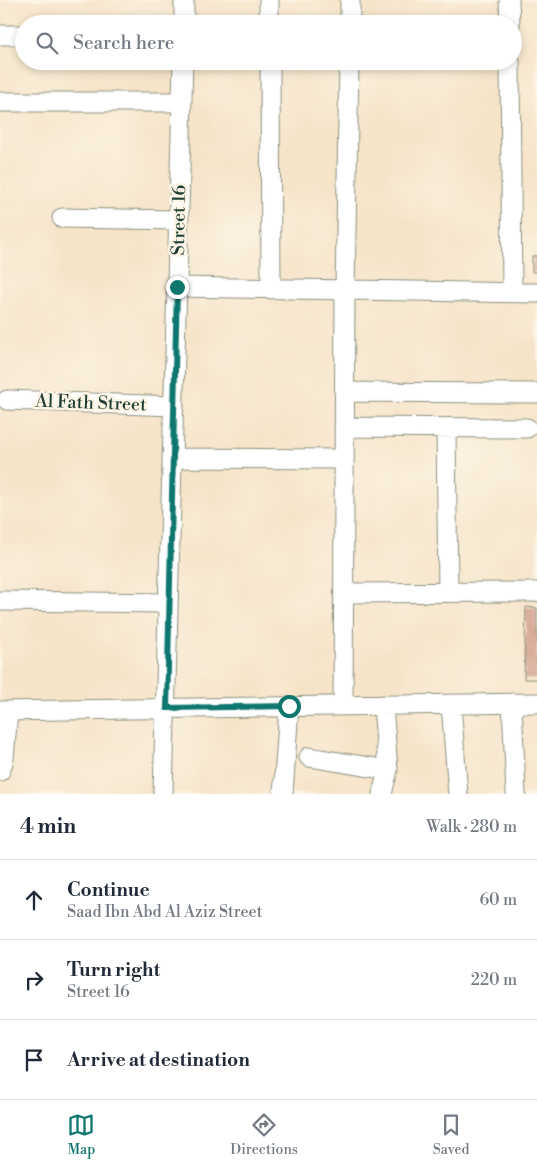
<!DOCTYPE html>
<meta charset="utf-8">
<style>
body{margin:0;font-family:"Libre Bodoni",serif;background:#f2f2f3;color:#1f2937}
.stop{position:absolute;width:15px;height:15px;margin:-11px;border:4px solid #0f766e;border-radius:50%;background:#fff}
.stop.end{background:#0f766e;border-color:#fff;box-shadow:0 1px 5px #0008}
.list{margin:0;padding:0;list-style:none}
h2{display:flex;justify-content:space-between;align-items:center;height:65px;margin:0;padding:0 20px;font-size:21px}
h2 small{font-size:16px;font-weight:400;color:#747a83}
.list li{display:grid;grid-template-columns:32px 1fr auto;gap:15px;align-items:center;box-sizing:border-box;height:80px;padding:0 20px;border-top:1px solid #e0e1e3}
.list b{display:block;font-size:19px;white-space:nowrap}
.list p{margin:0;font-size:16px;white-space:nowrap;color:#747a83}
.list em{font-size:16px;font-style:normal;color:#747a83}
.icon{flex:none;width:28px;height:28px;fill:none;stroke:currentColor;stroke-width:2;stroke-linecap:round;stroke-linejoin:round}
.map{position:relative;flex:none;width:537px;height:794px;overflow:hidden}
.search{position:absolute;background:#fff;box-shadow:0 2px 8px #0003;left:15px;right:15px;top:15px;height:55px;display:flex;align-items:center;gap:12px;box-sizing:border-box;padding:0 18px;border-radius:28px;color:#747a83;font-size:19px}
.sheet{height:305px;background:#fff}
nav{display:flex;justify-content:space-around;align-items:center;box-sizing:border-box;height:70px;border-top:1px solid #e0e1e3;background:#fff;font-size:14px;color:#747a83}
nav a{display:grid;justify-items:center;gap:2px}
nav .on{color:#0f766e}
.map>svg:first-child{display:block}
.building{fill:#cf9a86}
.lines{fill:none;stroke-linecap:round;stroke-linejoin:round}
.minor-casing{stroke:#8a907e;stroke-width:21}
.minor{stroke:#fff;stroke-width:19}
.route{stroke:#0f766e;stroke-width:6}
.labels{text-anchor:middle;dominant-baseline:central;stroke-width:5;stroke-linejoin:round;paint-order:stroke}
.street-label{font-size:18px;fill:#1f3d34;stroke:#fcf5e5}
</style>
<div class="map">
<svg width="537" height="794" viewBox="0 0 537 794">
<rect width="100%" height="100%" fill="#fcf5e5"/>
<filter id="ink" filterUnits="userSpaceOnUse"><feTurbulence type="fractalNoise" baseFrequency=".02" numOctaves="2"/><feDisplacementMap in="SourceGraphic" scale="10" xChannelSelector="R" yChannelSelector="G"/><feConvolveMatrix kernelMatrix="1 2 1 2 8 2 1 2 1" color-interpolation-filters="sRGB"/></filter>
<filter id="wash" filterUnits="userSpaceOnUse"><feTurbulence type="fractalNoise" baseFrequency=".0096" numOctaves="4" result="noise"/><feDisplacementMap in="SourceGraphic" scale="20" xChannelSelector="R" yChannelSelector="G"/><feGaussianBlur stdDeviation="1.12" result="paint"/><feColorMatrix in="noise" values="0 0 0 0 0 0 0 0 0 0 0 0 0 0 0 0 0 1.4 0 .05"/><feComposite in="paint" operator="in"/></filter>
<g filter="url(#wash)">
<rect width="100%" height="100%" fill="#f6e4c9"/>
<g id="blocks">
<!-- building -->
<path class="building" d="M 532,256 L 537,256 L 537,272 L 532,272 Z
M 526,607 L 537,608 L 537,679 L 524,679 Z"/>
</g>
</g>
<g filter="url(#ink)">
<use href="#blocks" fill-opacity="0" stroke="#8a907e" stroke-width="1"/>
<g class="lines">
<!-- minor casing -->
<g class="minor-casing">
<path id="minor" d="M 269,0 L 269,24
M 509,0 L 510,24
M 184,24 L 184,0
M 350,24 L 350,0
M 0,35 L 24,35
M 270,61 L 271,289
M 510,61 L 512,293
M 0,102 L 182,102
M 62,218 L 179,220
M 177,287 L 537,293
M 344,392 L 537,393
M 7,400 L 174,406
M 344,427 L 527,428
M 446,428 L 448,592
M 173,458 L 344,459
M 344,593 L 537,592
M 0,601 L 168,603
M 512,703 L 516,794
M 451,704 L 458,794
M 343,706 L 345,290 L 349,61
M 0,711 L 537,703
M 309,757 L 388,770
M 0,771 L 4,759 L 8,711
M 163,794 L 183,61
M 283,794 L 289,707
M 382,794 L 388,770 L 383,705"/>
</g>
<!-- minor -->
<use href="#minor" class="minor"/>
</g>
</g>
<g class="lines" filter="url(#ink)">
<!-- route -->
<path class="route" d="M 177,287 L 167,708 L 289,706"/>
</g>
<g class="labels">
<!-- street labels -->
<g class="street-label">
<text transform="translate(179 220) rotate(-89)">Street 16</text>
<text transform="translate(91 403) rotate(2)">Al Fath Street</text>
</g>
</g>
</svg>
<div class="stop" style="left:289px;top:706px"></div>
<div class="stop end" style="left:177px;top:287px"></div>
<div class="search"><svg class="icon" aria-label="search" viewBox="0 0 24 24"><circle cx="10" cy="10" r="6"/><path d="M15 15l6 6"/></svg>Search here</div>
</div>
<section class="sheet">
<h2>4 min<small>Walk · 280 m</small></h2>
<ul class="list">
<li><svg class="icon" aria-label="ahead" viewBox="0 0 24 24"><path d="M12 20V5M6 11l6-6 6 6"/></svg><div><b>Continue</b><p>Saad Ibn Abd Al Aziz Street</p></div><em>60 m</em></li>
<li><svg class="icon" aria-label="right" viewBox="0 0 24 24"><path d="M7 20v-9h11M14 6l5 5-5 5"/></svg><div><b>Turn right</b><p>Street 16</p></div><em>220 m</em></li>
<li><svg class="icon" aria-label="arrive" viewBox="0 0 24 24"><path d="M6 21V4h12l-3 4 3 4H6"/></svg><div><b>Arrive at destination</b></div></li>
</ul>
</section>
<nav>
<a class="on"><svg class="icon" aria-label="map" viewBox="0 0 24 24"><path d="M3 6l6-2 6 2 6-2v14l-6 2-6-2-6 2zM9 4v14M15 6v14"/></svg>Map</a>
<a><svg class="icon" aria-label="directions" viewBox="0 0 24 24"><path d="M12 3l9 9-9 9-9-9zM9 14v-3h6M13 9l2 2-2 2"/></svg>Directions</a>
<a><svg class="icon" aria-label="saved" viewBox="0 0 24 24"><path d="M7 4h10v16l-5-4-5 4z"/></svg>Saved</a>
</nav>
